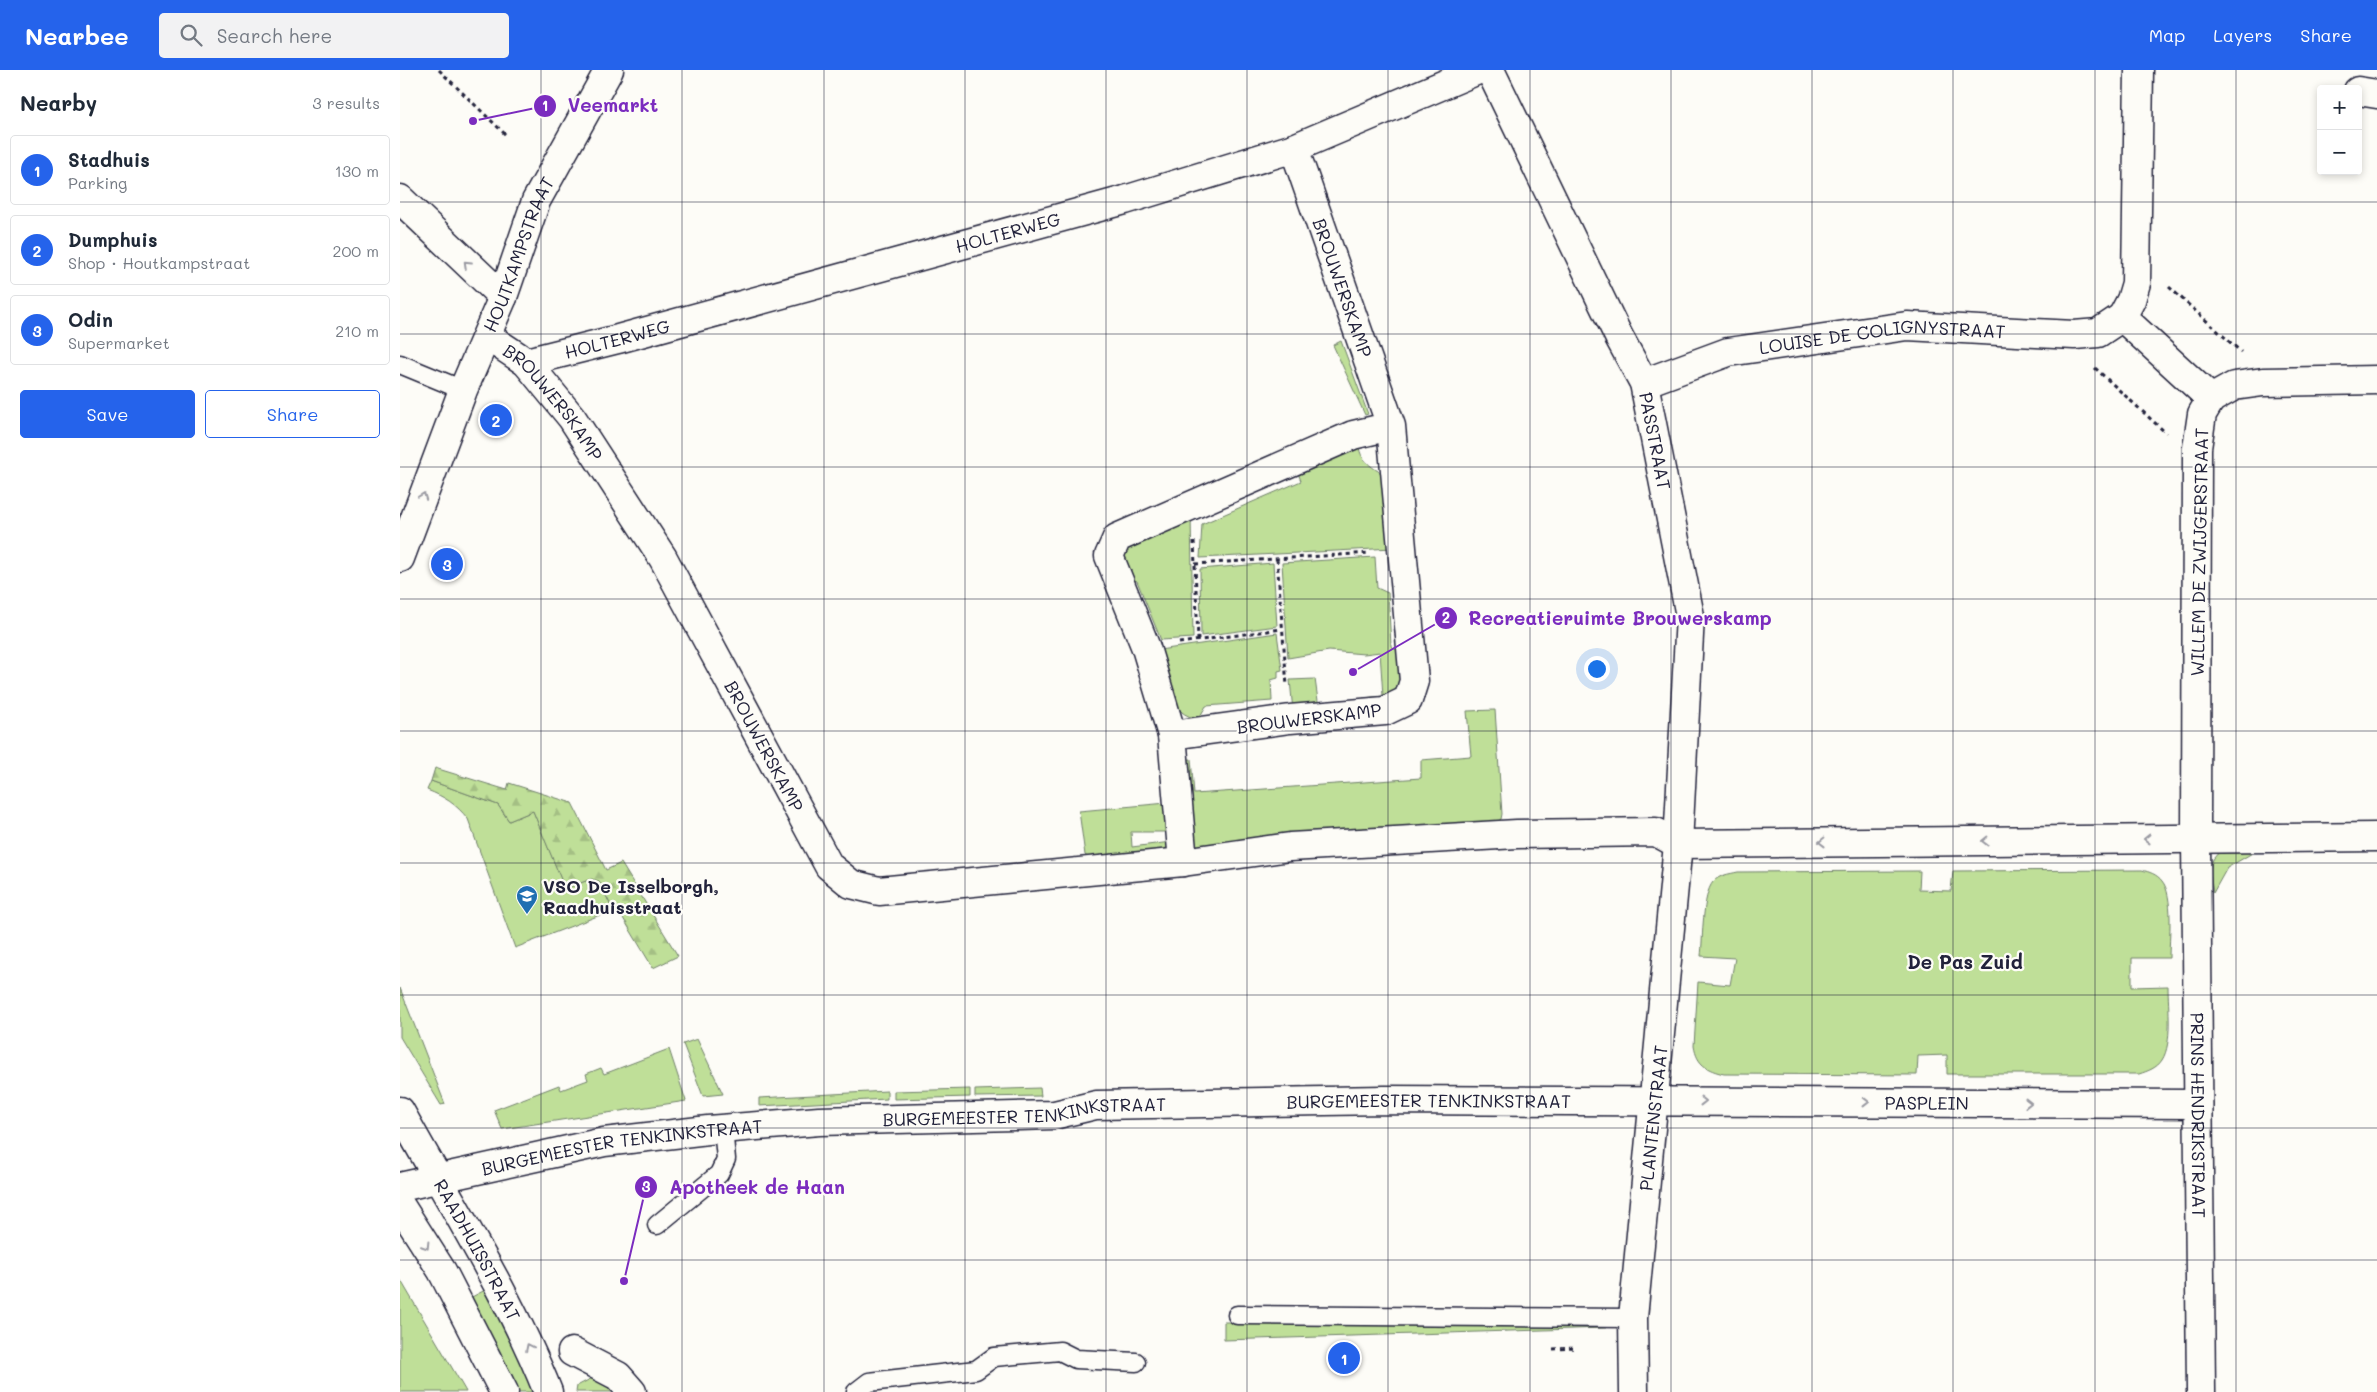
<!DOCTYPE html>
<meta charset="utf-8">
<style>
body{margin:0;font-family:Mali,sans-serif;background:#f2f2f3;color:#1f2937}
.controls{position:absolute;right:15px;top:15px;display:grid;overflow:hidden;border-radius:5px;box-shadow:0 2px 8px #0003}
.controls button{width:45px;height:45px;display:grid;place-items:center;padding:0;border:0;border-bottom:1px solid #e0e1e3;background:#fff;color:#1f2937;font:25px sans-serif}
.you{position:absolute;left:1196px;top:598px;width:18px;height:18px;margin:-12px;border:4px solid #fff;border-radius:50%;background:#1a73e8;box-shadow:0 0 0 8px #1a73e833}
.badge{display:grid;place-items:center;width:32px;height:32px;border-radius:50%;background:#2563eb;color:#fff;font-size:16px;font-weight:700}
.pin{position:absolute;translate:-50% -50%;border:2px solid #fff;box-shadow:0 1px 5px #0006}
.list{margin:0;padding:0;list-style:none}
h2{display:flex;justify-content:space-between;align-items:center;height:65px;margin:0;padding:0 20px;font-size:21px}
h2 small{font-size:16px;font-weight:400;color:#747a83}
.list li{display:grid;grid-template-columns:32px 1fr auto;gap:15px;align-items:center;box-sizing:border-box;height:70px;margin:0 10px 10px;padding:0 10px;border:1px solid #e0e1e3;border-radius:5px}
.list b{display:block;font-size:19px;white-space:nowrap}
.list p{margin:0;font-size:16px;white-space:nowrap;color:#747a83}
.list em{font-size:16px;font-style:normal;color:#747a83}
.actions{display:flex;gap:10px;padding:15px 20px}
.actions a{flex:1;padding:11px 0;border:1px solid #2563eb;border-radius:5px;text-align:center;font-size:18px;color:#2563eb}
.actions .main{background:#2563eb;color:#fff}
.icon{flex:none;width:28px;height:28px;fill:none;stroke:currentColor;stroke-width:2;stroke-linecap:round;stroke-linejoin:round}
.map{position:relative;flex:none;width:1977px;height:1322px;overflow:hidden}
header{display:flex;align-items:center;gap:30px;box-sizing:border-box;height:70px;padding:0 25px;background:#2563eb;color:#fff}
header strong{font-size:24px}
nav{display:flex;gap:28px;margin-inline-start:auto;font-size:18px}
.search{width:350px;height:45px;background:#f2f2f3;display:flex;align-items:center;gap:12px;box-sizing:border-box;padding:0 18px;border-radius:5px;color:#747a83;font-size:19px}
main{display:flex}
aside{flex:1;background:#fff}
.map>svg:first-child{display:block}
.green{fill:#bfdf98;stroke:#70806a}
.forest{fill:url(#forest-firs);stroke:#70806a}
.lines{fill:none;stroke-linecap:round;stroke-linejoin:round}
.lane-casing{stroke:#22223b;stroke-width:21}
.street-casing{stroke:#22223b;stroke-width:31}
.secondary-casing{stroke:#22223b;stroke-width:31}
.path{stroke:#22223b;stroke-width:3;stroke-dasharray:4 4;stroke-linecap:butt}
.lane{stroke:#fdfcf7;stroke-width:18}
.street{stroke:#fdfcf7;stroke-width:28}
.secondary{stroke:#fdfcf7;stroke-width:28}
.oneway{stroke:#9a9aa2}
.grid{fill:none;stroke:#22223b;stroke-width:1;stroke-opacity:0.55}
.labels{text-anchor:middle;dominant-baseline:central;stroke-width:4.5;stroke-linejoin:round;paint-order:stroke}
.street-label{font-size:18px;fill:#22223b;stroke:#fdfcf7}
.poi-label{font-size:18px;font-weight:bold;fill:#22223b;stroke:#fdfcf7;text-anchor:start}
.neighbourhood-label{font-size:19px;font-weight:bold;fill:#22223b;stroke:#fdfcf7}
.leader{fill:none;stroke:#7b2cbf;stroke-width:2}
.callout-dot{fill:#7b2cbf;stroke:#fdfcf7;stroke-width:2}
.mark-label{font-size:15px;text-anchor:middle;font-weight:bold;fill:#fff}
.callout-label{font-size:19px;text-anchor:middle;font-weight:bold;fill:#7b2cbf;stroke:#fdfcf7;stroke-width:4.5;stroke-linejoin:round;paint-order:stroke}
</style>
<header>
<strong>Nearbee</strong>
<div class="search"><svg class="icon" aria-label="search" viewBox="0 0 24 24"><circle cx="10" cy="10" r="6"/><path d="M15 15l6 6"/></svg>Search here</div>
<nav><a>Map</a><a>Layers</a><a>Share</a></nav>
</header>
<main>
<aside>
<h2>Nearby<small>3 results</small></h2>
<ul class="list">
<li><span class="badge">1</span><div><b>Stadhuis</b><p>Parking</p></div><em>130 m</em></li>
<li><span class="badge">2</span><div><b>Dumphuis</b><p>Shop · Houtkampstraat</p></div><em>200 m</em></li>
<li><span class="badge">3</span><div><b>Odin</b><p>Supermarket</p></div><em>210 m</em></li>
</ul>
<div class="actions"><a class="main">Save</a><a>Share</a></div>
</aside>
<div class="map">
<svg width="1977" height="1322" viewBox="0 0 1977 1322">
<defs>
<pattern id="forest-firs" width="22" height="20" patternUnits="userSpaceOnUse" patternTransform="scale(1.25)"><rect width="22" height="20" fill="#bfdf98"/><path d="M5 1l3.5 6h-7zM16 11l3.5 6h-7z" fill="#a4bf84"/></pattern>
</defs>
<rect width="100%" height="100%" fill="#fdfcf7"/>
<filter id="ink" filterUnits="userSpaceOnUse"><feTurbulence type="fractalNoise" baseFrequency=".02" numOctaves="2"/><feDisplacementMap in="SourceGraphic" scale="10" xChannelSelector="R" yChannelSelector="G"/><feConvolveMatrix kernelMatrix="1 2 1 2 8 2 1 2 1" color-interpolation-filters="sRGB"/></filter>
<g filter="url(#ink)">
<!-- green -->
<path class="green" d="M 941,271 L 968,344 L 965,345 L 933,275 Z
M 959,373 C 958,390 974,399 987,406 L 993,478 L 800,488 L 802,454 L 901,411 L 897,400 Z
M 791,445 L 793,568 L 761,570 L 737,511 L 724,507 L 723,489 L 726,479 Z
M 975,487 L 977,518 L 988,523 L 991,576 L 1004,585 L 999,624 L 964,635 L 963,628 L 983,626 L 980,582 L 964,584 L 929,581 L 888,588 L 882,493 Z
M 873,493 L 877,556 L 801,566 L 800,499 Z
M 877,563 L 882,600 L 878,601 L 878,608 L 871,610 L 872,631 L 806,636 L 799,648 C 770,649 761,603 752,581 Z
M 915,609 L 919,638 L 893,641 L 890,610 Z
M 1095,640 L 1102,744 L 1101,749 L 1096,753 L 797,779 L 792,775 L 783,690 L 791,689 L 794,724 L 1021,708 L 1021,690 L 1071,686 L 1067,641 Z
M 31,711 L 98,735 L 109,751 L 133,741 L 165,818 L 191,809 L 199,811 L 213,840 L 115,878 L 68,749 C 56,734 45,727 27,720 Z
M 767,733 L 770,762 L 731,762 L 732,777 L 771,772 L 766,782 L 689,788 L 685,785 L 679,741 Z
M 1832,779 L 1854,782 L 1827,798 L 1813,823 C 1810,803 1805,782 1832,779 Z
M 1742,800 C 1749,802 1757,804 1762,811 C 1774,825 1769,870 1769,888 L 1732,888 L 1732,917 L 1768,916 C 1768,936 1773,973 1762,990 C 1757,998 1748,1001 1739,1004 L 1547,1004 L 1547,985 L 1518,986 L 1517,1005 L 1324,1004 C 1307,1000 1297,995 1294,976 L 1298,912 L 1330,915 L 1335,888 L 1301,886 C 1303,869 1302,825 1313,812 C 1319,805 1329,804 1338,802 L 1520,801 L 1519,820 L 1551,821 L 1553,801 Z
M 0,918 L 45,1034 L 41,1035 L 0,967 Z
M 297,969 L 323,1024 L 303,1026 L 283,974 Z
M 269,979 L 286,1031 L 102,1059 L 94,1040 L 159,1015 L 161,1020 L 188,1010 L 186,1004 L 201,998 L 204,1004 Z
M 640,1018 L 641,1026 L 575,1027 L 575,1020 Z
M 570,1019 L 570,1027 L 494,1029 L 494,1021 Z
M 487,1021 L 487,1029 L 359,1036 L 359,1028 Z
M 0,1209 L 65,1320 L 66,1322 L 0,1322 Z
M 89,1218 L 138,1322 L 119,1322 L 68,1229 Z
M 824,1252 L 1205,1254 L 1206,1258 L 824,1270 Z
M 196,1306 L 220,1322 L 176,1322 L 177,1316 Z"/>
<!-- forest -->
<path class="forest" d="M 35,698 L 107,720 L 109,713 L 172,733 L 206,800 L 221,793 L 278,886 L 253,898 L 220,843 L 213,840 L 199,811 L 191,809 L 165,819 L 133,741 L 109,751 L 98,735 L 31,711 Z"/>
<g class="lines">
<!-- lane casing -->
<g class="lane-casing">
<path id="lane" d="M 0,294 L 63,320
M 257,1155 L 319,1104 L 326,1089 L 323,1058
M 837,1245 L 1233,1248
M 456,1322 L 469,1312 L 576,1300 L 594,1287 L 660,1281 L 676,1289 L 736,1292"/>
</g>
<!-- street casing -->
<g class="street-casing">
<g id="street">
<path id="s1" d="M 1090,0 L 1219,267 L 1244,313 L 1290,546 L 1278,774 L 1233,1248 L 1234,1322"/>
<path id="s2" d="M 1739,0 L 1736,213 L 1731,230 L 1722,247 L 1811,329 L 1802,344 L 1797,378 L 1796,769 L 1801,1322"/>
<path d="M 1958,21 L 1977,24"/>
<path id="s3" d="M 894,78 L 991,356 L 1014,611 L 1008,630 L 985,641 L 890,649 L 772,665 L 746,578 L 709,486 L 717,468 L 953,365 L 991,356"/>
<path d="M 0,129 L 103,227"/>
<path id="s4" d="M 87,266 L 126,292 L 172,348 L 263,488 L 429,796 L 451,814 L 479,821 L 783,792 L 890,777 L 1117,764 L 1256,762 L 1278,774 L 1977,767"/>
<path id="s5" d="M 126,292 L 218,269 L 725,130 L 894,78 L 1078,0"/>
<path id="s6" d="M 1244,313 L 1328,282 L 1507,256 L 1674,265 L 1698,263 L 1722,247"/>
<path d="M 1811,329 L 1834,316 L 1863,312 L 1977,310"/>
<path id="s7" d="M 0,488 L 63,320 L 103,227 L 136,131 L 209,0"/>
<path d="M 772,665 L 783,792"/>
<path id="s8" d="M 0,1117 L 204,1072 L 308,1060 L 419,1051 L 654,1045 L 696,1035 L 985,1030 L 1798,1034"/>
<path d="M 172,1282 L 218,1306 L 232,1322"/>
</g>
</g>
<!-- secondary casing -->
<g class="secondary-casing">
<g id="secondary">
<path id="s9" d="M 0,1041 C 51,1134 109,1224 148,1322"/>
<path d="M 0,1135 L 42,1201 L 104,1322"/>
</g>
</g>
<!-- path -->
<path class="path" d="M 39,0 L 107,66
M 1769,217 L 1841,282
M 1695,298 L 1766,363
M 794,471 L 798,570
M 877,489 L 887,616
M 795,494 L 969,483
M 779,573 L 882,559
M 1153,1279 L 1177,1278"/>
<!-- lane -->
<use href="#lane" class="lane"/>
<!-- street -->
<use href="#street" class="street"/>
<!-- secondary -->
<use href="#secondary" class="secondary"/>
</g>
<!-- one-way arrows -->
<defs><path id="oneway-chevron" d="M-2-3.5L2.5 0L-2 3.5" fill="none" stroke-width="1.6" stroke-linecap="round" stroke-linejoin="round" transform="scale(1.25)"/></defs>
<g class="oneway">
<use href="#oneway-chevron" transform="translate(67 194) rotate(-136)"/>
<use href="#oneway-chevron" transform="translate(23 426) rotate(-69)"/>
<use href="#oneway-chevron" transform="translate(1747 769) rotate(179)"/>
<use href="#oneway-chevron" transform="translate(1585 771) rotate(179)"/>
<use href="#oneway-chevron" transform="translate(1422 772) rotate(179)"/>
<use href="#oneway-chevron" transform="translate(1303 1031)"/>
<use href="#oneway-chevron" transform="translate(1466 1032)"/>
<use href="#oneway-chevron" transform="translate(1628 1033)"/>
<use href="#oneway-chevron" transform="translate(26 1176) rotate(58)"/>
<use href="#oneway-chevron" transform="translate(129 1277) rotate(-116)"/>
</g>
</g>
<!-- grid -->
<path class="grid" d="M 141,0 L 141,1322M 282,0 L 282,1322M 424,0 L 424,1322M 565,0 L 565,1322M 706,0 L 706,1322M 847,0 L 847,1322M 988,0 L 988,1322M 1130,0 L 1130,1322M 1271,0 L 1271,1322M 1412,0 L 1412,1322M 1553,0 L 1553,1322M 1695,0 L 1695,1322M 1836,0 L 1836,1322M 0,132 L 1977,132M 0,264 L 1977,264M 0,397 L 1977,397M 0,529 L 1977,529M 0,661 L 1977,661M 0,793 L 1977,793M 0,925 L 1977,925M 0,1058 L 1977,1058M 0,1190 L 1977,1190"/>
<!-- icons -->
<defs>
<g id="school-pin" transform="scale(1.125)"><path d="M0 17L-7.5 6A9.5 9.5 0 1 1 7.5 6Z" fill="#1f6fb2" stroke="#fdfcf7"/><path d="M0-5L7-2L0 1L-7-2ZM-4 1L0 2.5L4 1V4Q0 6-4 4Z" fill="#fff"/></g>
</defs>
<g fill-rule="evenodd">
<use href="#school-pin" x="127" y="826"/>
</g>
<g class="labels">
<!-- street labels -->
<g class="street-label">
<text stroke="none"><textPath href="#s5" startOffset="499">HOLTERWEG</textPath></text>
<text stroke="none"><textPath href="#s7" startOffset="326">HOUTKAMPSTRAAT</textPath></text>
<text stroke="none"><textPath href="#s3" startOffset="148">BROUWERSKAMP</textPath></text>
<text stroke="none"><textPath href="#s5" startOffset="94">HOLTERWEG</textPath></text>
<text stroke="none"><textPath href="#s6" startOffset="245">LOUISE DE COLIGNYSTRAAT</textPath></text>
<text stroke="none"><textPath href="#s4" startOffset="95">BROUWERSKAMP</textPath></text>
<text stroke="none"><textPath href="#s1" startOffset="408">PASSTRAAT</textPath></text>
<text transform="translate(1799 482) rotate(-89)">WILLEM DE ZWIJGERSTRAAT</text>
<text transform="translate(909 648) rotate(-7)">BROUWERSKAMP</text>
<text stroke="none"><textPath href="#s4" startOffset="500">BROUWERSKAMP</textPath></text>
<text stroke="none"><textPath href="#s8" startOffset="1036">BURGEMEESTER TENKINKSTRAAT</textPath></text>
<text stroke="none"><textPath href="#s8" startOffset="1534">PASPLEIN</textPath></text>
<text stroke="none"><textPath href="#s8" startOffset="631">BURGEMEESTER TENKINKSTRAAT</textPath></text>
<text stroke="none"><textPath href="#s2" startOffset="1090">PRINS HENDRIKSTRAAT</textPath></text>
<text transform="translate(1253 1048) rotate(-84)">PLANTENSTRAAT</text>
<text stroke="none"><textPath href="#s8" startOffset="226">BURGEMEESTER TENKINKSTRAAT</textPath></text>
<text stroke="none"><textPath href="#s9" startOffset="159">RAADHUISSTRAAT</textPath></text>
</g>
<!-- poi labels -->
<g class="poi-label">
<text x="143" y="816">VSO De Isselborgh,<tspan x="143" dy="21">Raadhuisstraat</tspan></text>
</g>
<!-- neighbourhood labels -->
<g class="neighbourhood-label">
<text x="1565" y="891">De Pas Zuid</text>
</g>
</g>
<!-- callouts -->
<path class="leader" d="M73 51L145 36M953 602L1046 548M224 1211L246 1117"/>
<g class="callout-dot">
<circle cx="73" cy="51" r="5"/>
<circle cx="953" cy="602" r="5"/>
<circle cx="224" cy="1211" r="5"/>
<circle cx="145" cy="36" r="12"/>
<circle cx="1046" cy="548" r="12"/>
<circle cx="246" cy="1117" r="12"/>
</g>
<g class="mark-label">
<text x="145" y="41">1</text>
<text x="1046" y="553">2</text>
<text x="246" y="1122">3</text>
</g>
<g class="callout-label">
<text x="213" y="42">Veemarkt</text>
<text x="1220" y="555">Recreatieruimte Brouwerskamp</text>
<text x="357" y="1124">Apotheek de Haan</text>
</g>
</svg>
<div class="controls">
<button>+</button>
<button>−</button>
</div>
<div class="you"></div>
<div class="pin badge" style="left:944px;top:1288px">1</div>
<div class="pin badge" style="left:96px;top:350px">2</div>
<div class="pin badge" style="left:47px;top:494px">3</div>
</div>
</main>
